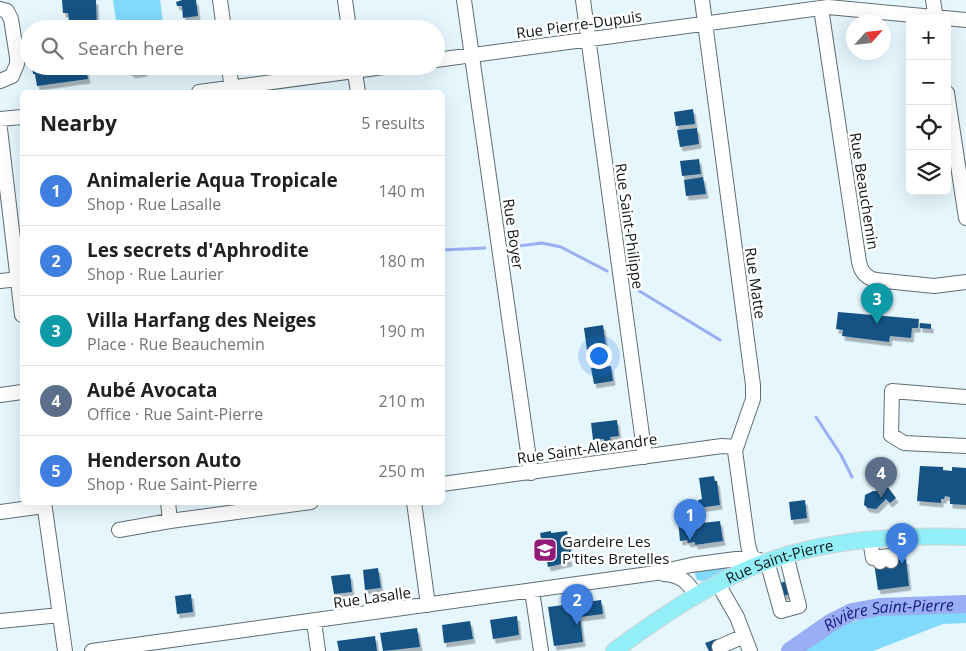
<!DOCTYPE html>
<meta charset="utf-8">
<style>
body{margin:0;font-family:"Open Sans",sans-serif;background:#f6f6f6;color:#202124}
.controls{position:absolute;right:15px;top:15px;display:grid;overflow:hidden;border-radius:8px;box-shadow:0 5px 20px #0002}
.controls button{width:45px;height:45px;display:grid;place-items:center;padding:0;border:0;border-bottom:1px solid #e0e0e0;background:#fff;color:#202124;font:25px sans-serif}
.compass{position:absolute;left:846px;top:15px;width:45px;height:45px;border-radius:50%;background:#fff;box-shadow:0 5px 20px #0002;rotate:63deg}
.you{position:absolute;left:598px;top:355px;width:18px;height:18px;margin:-12px;border:4px solid #fff;border-radius:50%;background:#1a73e8;box-shadow:0 0 0 8px #1a73e833}
.badge{display:grid;place-items:center;width:32px;height:32px;border-radius:50%;background:#2563eb;color:#fff;font-size:16px;font-weight:700}
.pin{position:absolute;translate:-50% -41px;filter:drop-shadow(0 1px 2px #0008)}
.pin::after{content:'';position:absolute;top:26px;width:18px;height:15px;background:inherit;clip-path:polygon(0 0,100% 0,50% 100%)}
.list{margin:0;padding:0;list-style:none}
h2{display:flex;justify-content:space-between;align-items:center;height:65px;margin:0;padding:0 20px;font-size:21px}
h2 small{font-size:16px;font-weight:400;color:#757577}
.list li{display:grid;grid-template-columns:32px 1fr auto;gap:15px;align-items:center;box-sizing:border-box;height:70px;padding:0 20px;border-top:1px solid #e0e0e0}
.list b{display:block;font-size:19px;white-space:nowrap}
.list p{margin:0;font-size:16px;white-space:nowrap;color:#757577}
.list em{font-size:16px;font-style:normal;color:#757577}
.icon{flex:none;width:28px;height:28px;fill:none;stroke:currentColor;stroke-width:2;stroke-linecap:round;stroke-linejoin:round}
.map{position:relative;flex:none;width:966px;height:651px;overflow:hidden}
.search{position:absolute;background:#fff;box-shadow:0 5px 20px #0002;left:20px;top:20px;width:425px;height:55px;display:flex;align-items:center;gap:12px;box-sizing:border-box;padding:0 18px;border-radius:28px;color:#757577;font-size:19px}
.panel{position:absolute;background:#fff;box-shadow:0 5px 20px #0002;left:20px;top:90px;width:425px;height:415px;border-radius:8px}
.map>svg:first-child{display:block}
.green{fill:#81d9fb}
.lines{fill:none;stroke-linecap:round;stroke-linejoin:round}
.stream{stroke:#99aef4;stroke-width:3}
.river{stroke:#99aef4;stroke-width:18}
.building{fill:#155385;filter:url(#shadow)}
.minor-casing{stroke:#5f6e74;stroke-width:16}
.major-casing{stroke:#d4d5d6;stroke-width:18}
.minor{stroke:#fff;stroke-width:14}
.major{stroke:#93eff7;stroke-width:16}
.labels{text-anchor:middle;dominant-baseline:central;stroke-width:5;stroke-linejoin:round;paint-order:stroke}
.street-label{font-size:15px;fill:#111719;stroke:#fff}
.poi-label{font-size:15px;fill:#111719;stroke:#fff;text-anchor:start}
.water-label{font-size:16px;font-style:italic;fill:#17197c;stroke:#fff}
</style>
<div class="map">
<svg width="966" height="651" viewBox="0 0 966 651">
<defs>
<filter id="shadow"><feDropShadow dx="2.5" dy="4.5" stdDeviation="0" flood-color="#0004"/></filter>
</defs>
<rect width="100%" height="100%" fill="#e5f6fd"/>
<!-- green -->
<path class="green" d="M 113,0 L 160,0 L 163,22 L 117,27 Z
M 732,566 L 703,583 L 703,581 L 697,580 L 693,568 Z
M 966,610 L 966,623 L 943,624 L 873,651 L 803,651 L 837,627 L 877,614 Z"/>
<g class="lines">
<!-- stream -->
<path class="stream" d="M 511,247 L 542,243 L 561,247 L 607,271
M 442,250 L 485,248
M 636,289 L 720,340
M 816,417 L 841,455 L 852,477"/>
<!-- river -->
<path class="river" id="s1" d="M 790,651 L 832,622 L 852,612 L 880,607 L 966,604"/>
</g>
<!-- building -->
<path class="building" d="M 62,0 L 96,0 L 97,26 L 87,27 L 87,29 L 70,29 L 68,13 L 63,13 Z
M 182,0 L 196,0 L 198,16 L 183,18 L 182,6 L 177,6 L 176,2 Z
M 199,23 L 200,29 L 187,29 L 187,24 Z
M 32,66 L 86,66 L 88,79 L 37,86 L 35,74 L 33,74 Z
M 129,66 L 144,66 L 145,72 L 132,74 L 132,72 L 129,72 Z
M 693,109 L 695,124 L 676,126 L 674,112 Z
M 697,128 L 699,144 L 680,147 L 677,130 Z
M 699,159 L 701,174 L 682,176 L 680,161 Z
M 703,177 L 706,194 L 686,196 L 684,180 Z
M 838,312 L 919,319 L 918,328 L 912,328 L 911,338 L 890,336 L 889,342 L 842,336 L 843,330 L 836,329 Z
M 920,323 L 931,324 L 931,329 L 920,328 Z
M 603,325 L 607,354 L 588,357 L 584,328 Z
M 611,366 L 613,381 L 594,384 L 591,368 Z
M 617,420 L 619,436 L 610,437 L 611,441 L 604,442 L 604,439 L 593,440 L 591,423 Z
M 880,461 L 887,470 L 882,474 L 881,472 L 879,474 L 873,466 Z
M 920,466 L 943,467 L 943,470 L 952,471 L 952,467 L 966,468 L 966,505 L 950,504 L 950,497 L 945,496 L 944,499 L 941,499 L 941,503 L 917,501 Z
M 714,476 L 715,481 L 717,481 L 720,505 L 699,508 L 698,500 L 702,499 L 699,478 Z
M 887,486 L 896,498 L 890,503 L 886,499 L 876,509 L 868,508 L 864,505 L 865,495 L 873,491 L 877,491 L 880,489 L 882,490 Z
M 805,500 L 807,518 L 791,520 L 789,502 Z
M 702,517 L 702,523 L 720,521 L 723,541 L 695,545 L 695,542 L 688,543 L 687,540 L 680,541 L 678,520 Z
M 551,531 L 551,533 L 567,531 L 571,552 L 568,553 L 570,562 L 548,567 L 545,551 L 543,551 L 540,533 Z
M 906,559 L 909,586 L 878,590 L 874,563 Z
M 378,568 L 381,588 L 365,590 L 363,570 Z
M 350,574 L 352,592 L 334,594 L 331,576 Z
M 790,581 L 793,594 L 781,596 L 778,583 Z
M 191,594 L 193,612 L 177,614 L 175,596 Z
M 601,600 L 603,614 L 580,617 L 583,642 L 554,646 L 548,607 Z
M 517,616 L 519,635 L 493,639 L 490,620 Z
M 470,621 L 473,639 L 444,643 L 442,625 Z
M 417,628 L 420,647 L 383,651 L 380,633 Z
M 375,636 L 377,651 L 339,651 L 337,641 Z
M 716,639 L 721,651 L 709,651 L 705,643 Z"/>
<g class="lines">
<!-- minor casing -->
<g class="minor-casing">
<path id="minor" d="M 220,0 L 224,29
M 345,0 L 349,29
M 464,0 L 531,473
M 583,0 L 645,457
M 702,0 L 753,385 L 753,399 L 735,451 L 748,545 L 754,566
M 933,0 L 936,19
M 821,8 L 859,262 C 861,272 866,278 876,280 L 934,286 L 966,282
M 0,9 L 7,11 L 11,19 L 17,57 L 17,64 L 12,76 L 0,81
M 436,60 L 828,7 L 966,20
M 229,66 L 232,92
M 354,66 L 358,92
M 199,92 L 391,66
M 947,93 L 966,218
M 0,119 L 22,117
M 0,129 L 22,315
M 0,281 L 19,279
M 0,395 L 22,392
M 966,397 L 892,391 L 891,435 L 904,443 L 966,446
M 442,484 L 722,446 L 736,447
M 44,502 L 65,651
M 168,502 L 170,521
M 414,502 L 428,605
M 0,512 L 44,506
M 119,530 L 170,521 L 311,502
M 870,540 L 873,558 L 880,557
M 767,561 L 781,611 L 799,606 L 786,555
M 880,562 L 880,557 L 891,556 L 891,561
M 664,574 C 681,575 688,582 696,596
M 718,584 L 737,617 L 750,651
M 532,591 L 541,651
M 0,621 L 60,615
M 314,621 L 318,651
M 719,647 L 744,636
M 92,651 L 656,573 L 691,565 L 751,557 L 765,562"/>
</g>
<!-- major casing -->
<g class="major-casing">
<g id="major">
<path id="s2" d="M 614,651 C 660,617 717,578 771,560 C 831,539 903,535 966,537"/>
</g>
</g>
<!-- minor -->
<use href="#minor" class="minor"/>
<!-- major -->
<use href="#major" class="major"/>
</g>
<!-- icons -->
<defs>
<g id="school-square" transform="scale(1.25)"><rect x="-9" y="-9" width="18" height="18" rx="4" fill="#921b78" stroke="#fff"/><path d="M0-5L7-2L0 1L-7-2ZM-4 1L0 2.5L4 1V4Q0 6-4 4Z" fill="#fff"/></g>
</defs>
<g fill-rule="evenodd">
<use href="#school-square" x="545" y="550"/>
</g>
<g class="labels">
<!-- street labels -->
<g class="street-label">
<text transform="translate(579 24) rotate(-8)">Rue Pierre-Dupuis</text>
<text transform="translate(865 191) rotate(81)">Rue Beauchemin</text>
<text transform="translate(630 226) rotate(82)">Rue Saint-Philippe</text>
<text transform="translate(514 234) rotate(82)">Rue Boyer</text>
<text transform="translate(756 283) rotate(82)">Rue Matte</text>
<text transform="translate(587 448) rotate(-8)">Rue Saint-Alexandre</text>
<text stroke="none"><textPath href="#s2" startOffset="190">Rue Saint-Pierre</textPath></text>
<text transform="translate(372 597) rotate(-8)">Rue Lasalle</text>
</g>
<!-- poi labels -->
<g class="poi-label">
<text x="562" y="541">Gardeire Les<tspan x="562" dy="17">P'tites Bretelles</tspan></text>
</g>
<!-- water labels -->
<g class="water-label">
<text stroke="none"><textPath href="#s1" startOffset="109">Rivière Saint-Pierre</textPath></text>
</g>
</g>
</svg>
<div class="controls">
<button>+</button>
<button>−</button>
<button><svg class="icon" aria-label="locate" viewBox="0 0 24 24"><circle cx="12" cy="12" r="6"/><path d="M12 2v4M12 18v4M2 12h4M18 12h4"/></svg></button>
<button><svg class="icon" aria-label="layers" viewBox="0 0 24 24"><path d="M12 4l9 5-9 5-9-5zM3 14l9 5 9-5"/></svg></button>
</div>
<svg class="compass" viewBox="-18 -18 36 36"><path d="M0-13l5 13h-10z" fill="#e53935"/><path d="M0 13l5-13h-10z" fill="#757577"/></svg>
<div class="you"></div>
<div class="pin badge" style="left:690px;top:540px;background:#3f7fe0">1</div>
<div class="pin badge" style="left:577px;top:625px;background:#3f7fe0">2</div>
<div class="pin badge" style="left:877px;top:324px;background:#0f9aa8">3</div>
<div class="pin badge" style="left:881px;top:498px;background:#5c6f8a">4</div>
<div class="pin badge" style="left:902px;top:564px;background:#3f7fe0">5</div>
<div class="search"><svg class="icon" aria-label="search" viewBox="0 0 24 24"><circle cx="10" cy="10" r="6"/><path d="M15 15l6 6"/></svg>Search here</div>
<section class="panel">
<h2>Nearby<small>5 results</small></h2>
<ul class="list">
<li><span class="badge" style="background:#3f7fe0">1</span><div><b>Animalerie Aqua Tropicale</b><p>Shop · Rue Lasalle</p></div><em>140 m</em></li>
<li><span class="badge" style="background:#3f7fe0">2</span><div><b>Les secrets d'Aphrodite</b><p>Shop · Rue Laurier</p></div><em>180 m</em></li>
<li><span class="badge" style="background:#0f9aa8">3</span><div><b>Villa Harfang des Neiges</b><p>Place · Rue Beauchemin</p></div><em>190 m</em></li>
<li><span class="badge" style="background:#5c6f8a">4</span><div><b>Aubé Avocata</b><p>Office · Rue Saint-Pierre</p></div><em>210 m</em></li>
<li><span class="badge" style="background:#3f7fe0">5</span><div><b>Henderson Auto</b><p>Shop · Rue Saint-Pierre</p></div><em>250 m</em></li>
</ul>
</section>
</div>
